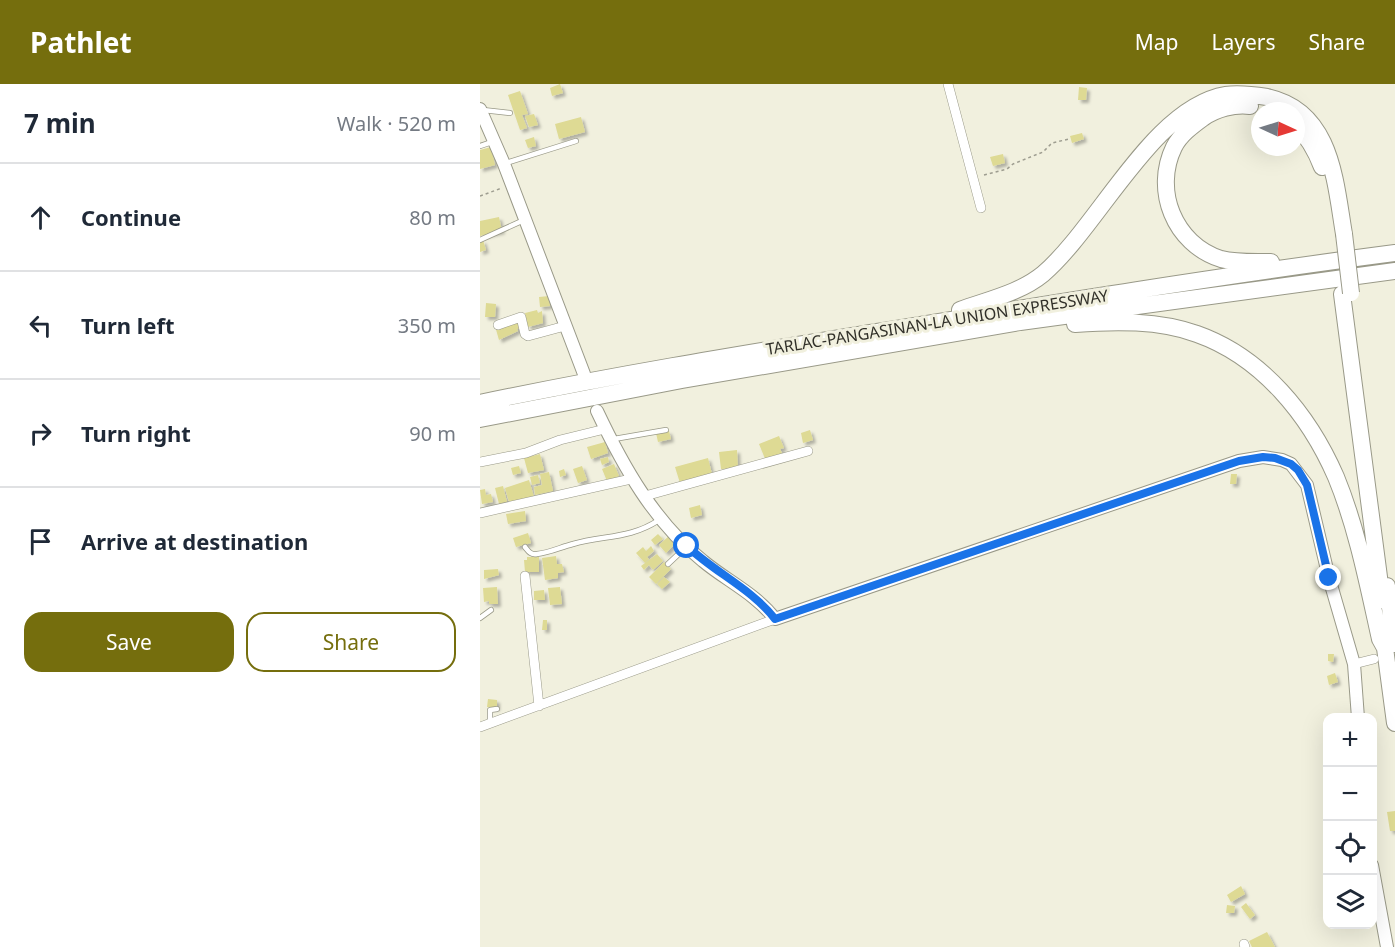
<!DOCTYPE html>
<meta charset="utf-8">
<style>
body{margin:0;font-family:"Noto Sans",sans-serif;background:#f2f2f3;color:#1f2937}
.controls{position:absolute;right:18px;bottom:18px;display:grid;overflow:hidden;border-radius:12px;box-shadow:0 6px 24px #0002}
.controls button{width:54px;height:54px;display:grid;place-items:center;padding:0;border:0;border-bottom:2px solid #e0e1e3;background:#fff;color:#1f2937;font:30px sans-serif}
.compass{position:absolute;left:771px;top:18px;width:54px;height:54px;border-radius:50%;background:#fff;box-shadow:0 6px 24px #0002;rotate:94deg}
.stop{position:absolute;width:18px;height:18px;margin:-14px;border:4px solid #1a73e8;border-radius:50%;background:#fff}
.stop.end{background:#1a73e8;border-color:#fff;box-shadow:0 2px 6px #0008}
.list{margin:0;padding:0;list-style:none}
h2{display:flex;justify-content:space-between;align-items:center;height:78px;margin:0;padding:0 24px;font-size:26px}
h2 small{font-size:20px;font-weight:400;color:#747a83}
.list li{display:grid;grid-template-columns:39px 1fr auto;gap:18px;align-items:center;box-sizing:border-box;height:108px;padding:0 24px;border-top:2px solid #e0e1e3}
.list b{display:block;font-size:22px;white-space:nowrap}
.list em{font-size:20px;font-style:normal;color:#747a83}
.actions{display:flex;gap:12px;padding:18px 24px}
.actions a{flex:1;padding:14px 0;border:2px solid #756e0d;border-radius:18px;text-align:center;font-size:21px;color:#756e0d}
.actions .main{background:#756e0d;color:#fff}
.icon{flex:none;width:33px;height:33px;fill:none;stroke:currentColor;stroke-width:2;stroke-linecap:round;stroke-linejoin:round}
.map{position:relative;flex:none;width:915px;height:863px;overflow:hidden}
header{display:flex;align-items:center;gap:36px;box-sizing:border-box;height:84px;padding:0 30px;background:#756e0d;color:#fff}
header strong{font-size:28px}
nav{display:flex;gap:33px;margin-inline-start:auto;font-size:21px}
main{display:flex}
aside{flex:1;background:#fff}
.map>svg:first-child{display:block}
.building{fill:#deda94;filter:url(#shadow)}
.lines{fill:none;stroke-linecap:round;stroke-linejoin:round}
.service-casing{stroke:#998;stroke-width:6}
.minor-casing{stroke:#998;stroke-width:10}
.tertiary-casing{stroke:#998;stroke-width:14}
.motorway-casing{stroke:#998;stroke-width:18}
.path{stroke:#9e9d90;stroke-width:1.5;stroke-dasharray:3 3;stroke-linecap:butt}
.service{stroke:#fff;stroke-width:4.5}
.minor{stroke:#fff;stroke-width:9}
.tertiary{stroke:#fff;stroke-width:12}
.motorway{stroke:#fff;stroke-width:16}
.motorway-bridge-casing{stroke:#998;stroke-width:18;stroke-linecap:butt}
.motorway-bridge{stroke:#fff;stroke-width:16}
.route{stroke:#1a73e8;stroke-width:8}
.labels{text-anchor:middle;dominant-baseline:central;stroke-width:6;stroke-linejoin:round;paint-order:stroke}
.street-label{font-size:16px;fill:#313029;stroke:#f1f0de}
</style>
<header>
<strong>Pathlet</strong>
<nav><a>Map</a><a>Layers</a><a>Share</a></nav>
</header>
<main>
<aside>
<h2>7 min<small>Walk · 520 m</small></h2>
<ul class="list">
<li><svg class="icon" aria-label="ahead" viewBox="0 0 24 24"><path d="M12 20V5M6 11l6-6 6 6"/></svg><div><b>Continue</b></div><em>80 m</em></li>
<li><svg class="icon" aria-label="left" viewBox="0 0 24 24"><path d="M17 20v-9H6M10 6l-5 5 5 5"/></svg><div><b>Turn left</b></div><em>350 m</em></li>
<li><svg class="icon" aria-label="right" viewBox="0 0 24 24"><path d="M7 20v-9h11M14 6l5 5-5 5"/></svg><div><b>Turn right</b></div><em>90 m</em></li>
<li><svg class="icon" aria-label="arrive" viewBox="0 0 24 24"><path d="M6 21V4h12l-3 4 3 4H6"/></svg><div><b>Arrive at destination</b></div></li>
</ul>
<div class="actions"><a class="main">Save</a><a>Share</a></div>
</aside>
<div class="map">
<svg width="915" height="863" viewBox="0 0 915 863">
<defs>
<filter id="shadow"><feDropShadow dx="3" dy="3" stdDeviation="1.5" flood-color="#0004"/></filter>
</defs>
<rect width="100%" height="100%" fill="#f1f0de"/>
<!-- building -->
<path class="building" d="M 80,0 L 83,9 L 72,12 L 70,4 Z
M 599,3 L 607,4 L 606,16 L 598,16 Z
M 40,7 L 48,30 L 42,31 L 47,44 L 40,46 L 28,11 Z
M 54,30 L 58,41 L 49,43 L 45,32 Z
M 101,33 L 105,48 L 79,55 L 75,40 Z
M 602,49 L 604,55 L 592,59 L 590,52 Z
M 54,53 L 56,62 L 48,64 L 45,56 Z
M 11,63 L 15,81 L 0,85 L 0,66 Z
M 523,70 L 525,79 L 513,82 L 510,73 Z
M 19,133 L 22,147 L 0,152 L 0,137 Z
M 3,156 L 6,166 L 0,168 L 0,158 Z
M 69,212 L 70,222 L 60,223 L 59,213 Z
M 6,219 L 16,220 L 15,233 L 5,233 Z
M 57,226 L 58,229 L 62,227 L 63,239 L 48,243 L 45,229 Z
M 40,235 L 42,243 L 37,245 L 38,247 L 19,256 L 15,242 Z
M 330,346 L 333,356 L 323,359 L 321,349 Z
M 189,347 L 191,355 L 178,358 L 176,349 Z
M 299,352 L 304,364 L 300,365 L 303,371 L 286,377 L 279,360 Z
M 125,358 L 128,369 L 111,375 L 107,363 Z
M 257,366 L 258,384 L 241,385 L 239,368 Z
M 60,370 L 64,386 L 48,389 L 44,374 Z
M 128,373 L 129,378 L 122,381 L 120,375 Z
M 228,374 L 232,390 L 200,399 L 195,383 Z
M 134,380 L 139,392 L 127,397 L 122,385 Z
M 39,382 L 41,389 L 33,391 L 31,384 Z
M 102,382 L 107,396 L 98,399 L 93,385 Z
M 84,385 L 86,391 L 80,393 L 79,387 Z
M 69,388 L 73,407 L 55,411 L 54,403 L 62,401 L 60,390 Z
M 751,390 L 757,390 L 756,400 L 750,400 Z
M 58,391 L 60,399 L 52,401 L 50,393 Z
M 49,396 L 54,413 L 29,418 L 25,404 Z
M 23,402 L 27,418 L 19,420 L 15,404 Z
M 5,405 L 6,411 L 11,410 L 13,418 L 2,420 L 0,406 Z
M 220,421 L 222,431 L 211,434 L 209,424 Z
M 45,427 L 46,437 L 28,440 L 26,430 Z
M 48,449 L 51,459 L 36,463 L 33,454 Z
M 178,450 L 183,455 L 175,461 L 171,456 Z
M 190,451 L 197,458 L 186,469 L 179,461 Z
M 171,462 L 174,467 L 167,473 L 169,475 L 165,479 L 156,469 L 163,463 L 166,467 Z
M 177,470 L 183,477 L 173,486 L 169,481 L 164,486 L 161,482 Z
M 76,472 L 77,480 L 82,480 L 84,488 L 78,489 L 78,494 L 65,496 L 62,474 Z
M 47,473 L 59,473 L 59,488 L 45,488 L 44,476 L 47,476 Z
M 184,478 L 191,485 L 176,500 L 169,493 Z
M 18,485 L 19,491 L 4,495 L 4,486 Z
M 184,493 L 190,498 L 182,505 L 177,500 Z
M 17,503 L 18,520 L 9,520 L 9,517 L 4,518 L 3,504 Z
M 80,503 L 82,520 L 70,521 L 68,504 Z
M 64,506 L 65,516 L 54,516 L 54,507 Z
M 63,536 L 67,536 L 67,546 L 62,546 Z
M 848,570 L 854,570 L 853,578 L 848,577 Z
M 855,589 L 858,598 L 849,601 L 847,592 Z
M 8,615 L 17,616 L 17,624 L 7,623 Z
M 915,727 L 915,747 L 910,747 L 907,728 Z
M 761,802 L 765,810 L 751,818 L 747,811 Z
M 766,819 L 775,831 L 770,835 L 761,823 Z
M 747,821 L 755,822 L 754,829 L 746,829 Z
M 787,848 L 795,863 L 772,863 L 769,857 Z"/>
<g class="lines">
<!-- service casing -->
<g class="service-casing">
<path id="service" d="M 3,26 L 30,29
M 0,62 L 12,58
M 26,79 L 96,57
M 0,156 L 44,136
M 134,355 L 186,346
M 45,463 C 49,468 51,471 57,470 C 69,469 81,463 93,460 C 125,451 150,455 179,436
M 188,480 L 205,464
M 0,534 L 11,526
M 10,639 L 10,626 L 17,625"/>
</g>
<!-- minor casing -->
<g class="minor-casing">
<path id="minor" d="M 468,0 L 501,124
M 18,241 L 41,233 L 45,250 L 48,252 L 85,242
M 0,378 L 46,369 L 80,356 L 125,345
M 165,412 L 328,367
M 0,429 L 151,395
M 45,492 L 59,622
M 874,580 L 894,575
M 0,643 L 295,535
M 764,860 L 765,863"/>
</g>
<!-- tertiary casing -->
<g class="tertiary-casing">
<path id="tertiary" d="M 0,25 L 24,80 L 104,290
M 117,327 C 143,382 174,438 223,477 C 247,497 276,510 295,535 L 759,377 L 783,373 L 802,376 L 811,380 L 827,401 L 849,494 L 874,580 L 878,634
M 892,781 L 907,863"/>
</g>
<!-- motorway casing -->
<g class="motorway-casing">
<path id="motorway" d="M 770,22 C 754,20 736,25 723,34 C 712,42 700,51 694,63 C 673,106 694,160 741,175 C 756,179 775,178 791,178
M 816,41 C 828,53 836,67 842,83
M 862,210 L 902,516
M 480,226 C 507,216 540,209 563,190 C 619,142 673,23 746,11 C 759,9 774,11 787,13 C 852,27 855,97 864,150
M 595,240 C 634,237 679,236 717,250 C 782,273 829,331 856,393 C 877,444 888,501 900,555 L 905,564
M 0,319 C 128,292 256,271 385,250 C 562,221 738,192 915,169
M 0,335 L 202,296 L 540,238 L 915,187
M 907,502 L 915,560
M 906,553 L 905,564 L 915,639"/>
</g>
<!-- path -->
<path class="path" d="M 504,91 L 527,85 L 533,80 L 563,68 L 572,59 L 589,55
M 0,112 L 22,104"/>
<!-- service -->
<use href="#service" class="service"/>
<!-- minor -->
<use href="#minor" class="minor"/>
<!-- tertiary -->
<use href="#tertiary" class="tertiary"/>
<!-- motorway -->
<use href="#motorway" class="motorway"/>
<!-- motorway-bridge casing -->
<g class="motorway-bridge-casing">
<path id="motorway-bridge" d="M 864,150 L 871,209"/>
</g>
<!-- motorway-bridge -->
<use href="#motorway-bridge" class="motorway-bridge"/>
</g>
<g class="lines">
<!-- route -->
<path class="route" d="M 207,462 C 234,488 272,505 295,535 L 759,377 L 783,373 L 795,374 L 811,380 L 818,386 L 827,401 L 849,494"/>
</g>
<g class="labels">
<!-- street labels -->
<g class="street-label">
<text transform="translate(457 238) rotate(-9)">TARLAC-PANGASINAN-LA UNION EXPRESSWAY</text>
</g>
</g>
</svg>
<div class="controls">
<button>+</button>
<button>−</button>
<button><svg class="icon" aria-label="locate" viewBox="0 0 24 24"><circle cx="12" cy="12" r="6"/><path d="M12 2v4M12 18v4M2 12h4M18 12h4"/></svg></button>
<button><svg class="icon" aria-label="layers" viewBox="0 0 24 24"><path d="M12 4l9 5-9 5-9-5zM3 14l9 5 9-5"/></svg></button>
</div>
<svg class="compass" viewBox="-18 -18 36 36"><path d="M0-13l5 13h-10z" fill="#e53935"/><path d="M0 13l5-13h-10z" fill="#747a83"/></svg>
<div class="stop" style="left:207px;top:462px"></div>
<div class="stop end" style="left:849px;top:494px"></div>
</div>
</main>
